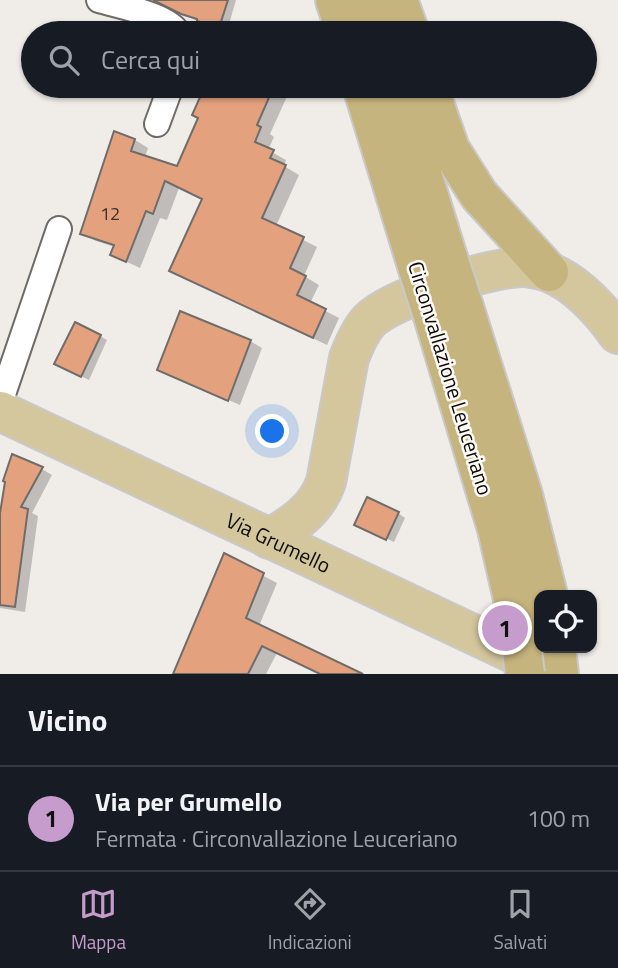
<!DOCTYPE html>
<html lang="it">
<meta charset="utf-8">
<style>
body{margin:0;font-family:"Titillium Web",sans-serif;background:#242831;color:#f1f3f6}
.controls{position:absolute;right:21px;bottom:21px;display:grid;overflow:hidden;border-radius:14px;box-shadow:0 2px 5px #0004}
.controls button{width:63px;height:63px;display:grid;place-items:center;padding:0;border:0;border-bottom:2px solid #363941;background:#171b24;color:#f1f3f6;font:35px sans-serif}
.you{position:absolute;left:273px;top:432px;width:24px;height:24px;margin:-18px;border:5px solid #fff;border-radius:50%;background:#1a73e8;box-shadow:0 0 0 10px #1a73e833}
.badge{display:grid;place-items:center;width:46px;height:46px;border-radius:50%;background:#c69ccc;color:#111;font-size:23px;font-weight:700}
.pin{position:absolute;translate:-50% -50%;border:4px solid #fff;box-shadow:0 2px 7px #0006}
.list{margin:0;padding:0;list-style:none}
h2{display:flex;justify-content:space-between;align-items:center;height:91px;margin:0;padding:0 28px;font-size:30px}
h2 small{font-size:23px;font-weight:400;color:#9ea1a6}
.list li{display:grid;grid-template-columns:46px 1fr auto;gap:21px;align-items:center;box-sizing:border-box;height:105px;padding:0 28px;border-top:2px solid #363941}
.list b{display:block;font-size:26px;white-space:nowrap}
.list p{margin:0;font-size:23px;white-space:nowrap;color:#9ea1a6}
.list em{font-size:23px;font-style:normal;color:#9ea1a6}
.icon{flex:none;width:38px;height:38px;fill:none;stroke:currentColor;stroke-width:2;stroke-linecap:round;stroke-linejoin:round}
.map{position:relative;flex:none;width:618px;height:674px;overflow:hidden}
.search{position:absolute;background:#171b24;box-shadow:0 2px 5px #0004;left:21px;right:21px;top:21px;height:77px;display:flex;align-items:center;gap:18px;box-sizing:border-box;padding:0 24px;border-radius:38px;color:#9ea1a6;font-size:26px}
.sheet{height:196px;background:#171b24}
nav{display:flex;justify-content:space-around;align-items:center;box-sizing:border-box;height:98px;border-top:2px solid #363941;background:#171b24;font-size:19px;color:#9ea1a6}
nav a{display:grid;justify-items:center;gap:4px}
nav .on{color:#c69ccc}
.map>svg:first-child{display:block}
.shadow{fill:#0003}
.building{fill:#e3a17e;stroke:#706c6a;stroke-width:2}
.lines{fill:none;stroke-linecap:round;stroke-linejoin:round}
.minor-casing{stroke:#6e6b67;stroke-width:28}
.primary-casing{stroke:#cac9c9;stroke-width:42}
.trunk-casing{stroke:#cac9c9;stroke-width:42}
.minor{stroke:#fff;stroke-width:24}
.primary{stroke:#d4c79e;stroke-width:38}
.trunk{stroke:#c6b47e;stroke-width:38}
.trunk-bridge-casing{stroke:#cac9c9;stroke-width:42;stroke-linecap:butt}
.trunk-bridge{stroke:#c6b47e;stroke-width:38}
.labels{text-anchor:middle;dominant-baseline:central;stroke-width:5;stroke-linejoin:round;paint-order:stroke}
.number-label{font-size:18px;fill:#423027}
.street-label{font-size:21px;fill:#0c0b0a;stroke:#fdfaf6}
</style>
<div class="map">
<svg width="618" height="674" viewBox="0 0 618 674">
<rect width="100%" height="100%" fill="#f0ece8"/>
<!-- shadow -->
<path class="shadow" d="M 154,0 L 236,0 L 227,31 L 206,25 Z
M 201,86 L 278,86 L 289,92 L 270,134 L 274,137 L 268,150 L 286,160 L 284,166 L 299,175 L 276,226 L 317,247 L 304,276 L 319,285 L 310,303 L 339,318 L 327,345 L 171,270 L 204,199 L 179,188 L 167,220 L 160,218 L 140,268 L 112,255 L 115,247 L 96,241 L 82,233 L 135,140 L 148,148 L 145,157 L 177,169 L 200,118 L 206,89 Z
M 100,336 L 107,340 L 89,380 L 64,368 Z
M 250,341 L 262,348 L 240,405 L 171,375 Z
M 42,469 L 52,475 L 32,513 L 38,516 L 25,612 L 0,608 L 0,523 Z
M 398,513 L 405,518 L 394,542 L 364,528 Z
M 225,556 L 277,583 L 259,626 L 277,653 L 266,674 L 175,674 Z"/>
<!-- building -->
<path class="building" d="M 153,0 L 228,0 L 219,28 L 197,21 L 197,19 L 181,14 Z
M 205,86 L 274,86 L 257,125 L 261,127 L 255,142 L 274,150 L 270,158 L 286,165 L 262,218 L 304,237 L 290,268 L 306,276 L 297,295 L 326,309 L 313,338 L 169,271 L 202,199 L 165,181 L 153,214 L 146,211 L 126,262 L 110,255 L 114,245 L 80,234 L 114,131 L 135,139 L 131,151 L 177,166 L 198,118 L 192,115 Z
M 180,311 L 251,340 L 228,401 L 157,370 Z
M 75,322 L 101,335 L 81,377 L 54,364 Z
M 12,454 L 43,467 L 21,507 L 28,509 L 15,607 L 0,605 L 0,513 L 5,482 L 3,481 Z
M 367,497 L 399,512 L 386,540 L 354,525 Z
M 224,553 L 264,573 L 246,618 L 363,674 L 320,674 L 262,646 L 248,674 L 173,674 Z"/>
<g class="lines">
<!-- minor casing -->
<g class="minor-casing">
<path id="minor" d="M 99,0 C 119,6 169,15 178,33
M 157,124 L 171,86
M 0,403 L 59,229"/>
</g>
<!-- primary casing -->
<g class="primary-casing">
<g id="primary">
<path id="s1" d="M 0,411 L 549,670"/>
<path d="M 269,539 C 294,524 316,510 326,482 L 349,358 C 354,345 360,331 369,321 C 391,298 493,266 525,267 C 533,268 543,270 551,273 C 578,285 601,310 618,334"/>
</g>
</g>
<!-- trunk casing -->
<g class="trunk-casing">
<path id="trunk" d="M 335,0 L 346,33
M 369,0 L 379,33
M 398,0 L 410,33
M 362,86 L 418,269
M 395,86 L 448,258
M 428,86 L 450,149 L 479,195 L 549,272
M 464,307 L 523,495 L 548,595
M 433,316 L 497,529 L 518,621
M 556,648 L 559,674"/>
</g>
<!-- minor -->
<use href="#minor" class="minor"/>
<!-- primary -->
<use href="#primary" class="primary"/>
<!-- trunk -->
<use href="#trunk" class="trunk"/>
<!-- trunk-bridge casing -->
<g class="trunk-bridge-casing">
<path id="trunk-bridge" d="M 448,258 L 464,307
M 418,269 L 433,316
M 518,621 L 525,674"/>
</g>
<!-- trunk-bridge -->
<use href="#trunk-bridge" class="trunk-bridge"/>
</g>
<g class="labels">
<!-- number labels -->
<g class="number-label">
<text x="110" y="213">12</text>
</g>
<!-- street labels -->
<g class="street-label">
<text transform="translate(451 378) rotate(73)">Circonvallazione Leuceriano</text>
<text stroke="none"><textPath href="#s1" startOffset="308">Via Grumello</textPath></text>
</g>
</g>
</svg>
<div class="controls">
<button><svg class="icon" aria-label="locate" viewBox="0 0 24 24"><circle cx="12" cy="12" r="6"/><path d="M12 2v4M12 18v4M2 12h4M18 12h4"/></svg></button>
</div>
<div class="you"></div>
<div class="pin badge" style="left:505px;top:628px">1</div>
<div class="search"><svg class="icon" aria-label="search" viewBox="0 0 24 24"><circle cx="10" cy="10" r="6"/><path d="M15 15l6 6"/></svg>Cerca qui</div>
</div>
<section class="sheet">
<h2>Vicino<small></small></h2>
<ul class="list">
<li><span class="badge">1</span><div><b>Via per Grumello</b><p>Fermata · Circonvallazione Leuceriano</p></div><em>100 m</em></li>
</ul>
</section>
<nav>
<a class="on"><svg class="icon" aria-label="map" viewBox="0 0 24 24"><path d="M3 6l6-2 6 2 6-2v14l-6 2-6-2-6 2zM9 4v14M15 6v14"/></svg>Mappa</a>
<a><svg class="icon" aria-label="directions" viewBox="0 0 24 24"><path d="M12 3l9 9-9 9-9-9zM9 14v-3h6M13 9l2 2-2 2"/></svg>Indicazioni</a>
<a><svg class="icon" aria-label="saved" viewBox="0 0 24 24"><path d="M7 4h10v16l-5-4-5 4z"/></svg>Salvati</a>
</nav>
